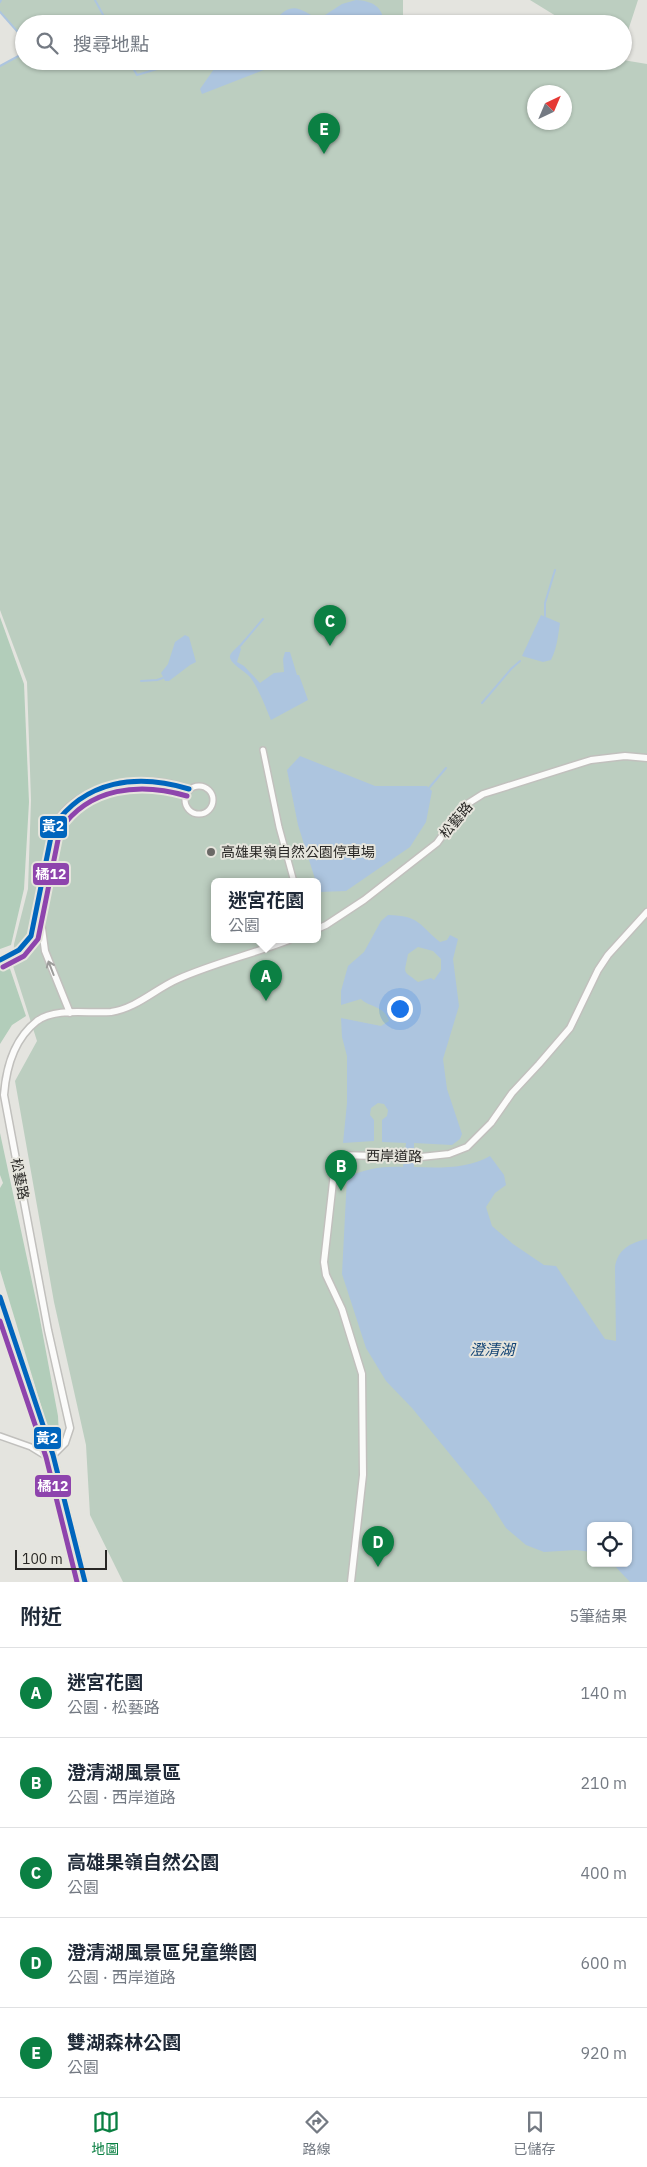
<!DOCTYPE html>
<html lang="zh-TW">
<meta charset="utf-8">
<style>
body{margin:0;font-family:"IBM Plex Sans","Noto Sans TC",sans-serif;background:#f6f6f7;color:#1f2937}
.controls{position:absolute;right:15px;bottom:15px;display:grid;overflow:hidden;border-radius:8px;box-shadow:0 1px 4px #0004}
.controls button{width:45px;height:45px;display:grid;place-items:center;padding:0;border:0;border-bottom:1px solid #e0e1e3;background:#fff;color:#1f2937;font:25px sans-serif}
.compass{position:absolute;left:527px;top:85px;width:45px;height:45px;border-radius:50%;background:#fff;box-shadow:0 1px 4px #0004;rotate:44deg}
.scale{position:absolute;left:15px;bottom:12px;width:92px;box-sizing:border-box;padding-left:5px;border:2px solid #282725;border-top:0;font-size:14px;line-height:18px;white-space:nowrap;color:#282725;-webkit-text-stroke:4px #e6e5dd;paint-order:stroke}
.you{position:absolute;left:399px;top:1008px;width:18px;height:18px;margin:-12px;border:4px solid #fff;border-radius:50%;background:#1a73e8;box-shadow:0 0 0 8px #1a73e833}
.badge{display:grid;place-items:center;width:32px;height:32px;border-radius:50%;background:#0b8043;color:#fff;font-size:16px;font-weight:700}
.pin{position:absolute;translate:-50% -41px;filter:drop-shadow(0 1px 2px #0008)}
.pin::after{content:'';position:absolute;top:26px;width:18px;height:15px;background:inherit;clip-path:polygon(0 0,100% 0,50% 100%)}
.popup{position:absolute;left:211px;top:878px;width:110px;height:65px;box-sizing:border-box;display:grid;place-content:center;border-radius:8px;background:#fff;filter:drop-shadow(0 1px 4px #0005);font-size:16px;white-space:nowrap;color:#747a83}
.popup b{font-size:19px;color:#1f2937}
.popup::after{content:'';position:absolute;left:50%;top:100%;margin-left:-10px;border:10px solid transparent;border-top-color:#fff}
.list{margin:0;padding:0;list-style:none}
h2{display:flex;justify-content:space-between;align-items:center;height:65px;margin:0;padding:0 20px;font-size:21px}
h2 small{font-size:16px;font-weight:400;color:#747a83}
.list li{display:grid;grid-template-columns:32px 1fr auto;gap:15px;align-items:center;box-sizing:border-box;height:90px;padding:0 20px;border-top:1px solid #e0e1e3}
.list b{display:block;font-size:19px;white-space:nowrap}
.list p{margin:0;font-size:16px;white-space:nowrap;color:#747a83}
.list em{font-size:16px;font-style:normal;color:#747a83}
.icon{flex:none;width:28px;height:28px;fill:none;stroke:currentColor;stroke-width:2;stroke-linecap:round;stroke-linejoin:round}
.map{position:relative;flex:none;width:647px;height:1582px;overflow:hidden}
.search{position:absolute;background:#fff;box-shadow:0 1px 4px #0004;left:15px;right:15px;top:15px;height:55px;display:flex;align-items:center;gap:12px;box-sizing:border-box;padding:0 18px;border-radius:28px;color:#747a83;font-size:19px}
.sheet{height:515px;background:#fff}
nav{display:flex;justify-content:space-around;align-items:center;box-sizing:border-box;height:70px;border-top:1px solid #e0e1e3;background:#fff;font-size:14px;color:#747a83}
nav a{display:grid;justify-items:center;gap:2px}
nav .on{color:#0b8043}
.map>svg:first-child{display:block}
.green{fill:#bccec0;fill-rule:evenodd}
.forest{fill:#b2cdba}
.water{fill:#adc5df;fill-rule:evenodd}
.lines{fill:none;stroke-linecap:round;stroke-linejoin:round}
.stream{stroke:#adc5df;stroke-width:2}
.minor-casing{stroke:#c1c0bd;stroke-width:8}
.tertiary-casing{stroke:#c1c0bd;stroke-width:9}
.minor{stroke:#fbfbfa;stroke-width:5}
.tertiary{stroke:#fbfbfa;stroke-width:6}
.bus-1-casing{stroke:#e6e5dd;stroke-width:9}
.bus-2-casing{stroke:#e6e5dd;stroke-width:9}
.bus-1{stroke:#0065bd;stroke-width:5}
.bus-2{stroke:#8e44ad;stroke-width:5}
.oneway{stroke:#9c9c9a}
.poi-dot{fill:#6a6966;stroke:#e6e5dd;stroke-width:2}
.labels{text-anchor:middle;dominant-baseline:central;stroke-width:4;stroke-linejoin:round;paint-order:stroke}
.street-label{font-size:14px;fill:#282725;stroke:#e6e5dd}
.poi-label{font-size:14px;fill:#282725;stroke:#e6e5dd;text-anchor:start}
.water-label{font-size:15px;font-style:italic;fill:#104273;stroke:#e6e5dd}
.line-badge{stroke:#e6e5dd;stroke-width:2}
.badge-label{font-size:14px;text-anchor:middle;font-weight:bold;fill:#fff}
</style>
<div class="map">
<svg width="647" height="1582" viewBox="0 0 647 1582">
<rect width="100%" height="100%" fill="#e4e4df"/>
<!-- green -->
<path class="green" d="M 0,0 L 403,0 L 403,24 L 24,24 L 24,39 L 0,12 Z
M 530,0 L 638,0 L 623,46 L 623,24 L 569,24 Z
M 24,53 L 24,61 L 474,62 L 623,60 L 647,64 L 647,1582 L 123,1582 L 90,1515 L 86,1445 L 54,1302 L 15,1081 L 37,1041 L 13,966 L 14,944 L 28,889 L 31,800 L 27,682 L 0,610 L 0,66 ZM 534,92 L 564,92 L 564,122 L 534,122 ZM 215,882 L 317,882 L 317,940 L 215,940 ZM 591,1526 L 628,1526 L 628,1563 L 591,1563 Z"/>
<!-- forest -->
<path class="forest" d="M 0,617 L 24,684 L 29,802 L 24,889 L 11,945 L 0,949 Z
M 7,960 L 26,1016 L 12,1025 L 0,1044 L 0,963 Z
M 0,1133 L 39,1314 L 58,1416 L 59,1435 L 54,1437 L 49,1432 L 0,1270 L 0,1188 L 3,1183 L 0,1175 Z"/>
<!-- water -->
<path class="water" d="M 356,0 C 372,1 383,6 384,24 L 276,24 C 278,17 279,15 285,11 C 297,3 307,14 319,19 L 342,4 Z
M 213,61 L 287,61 L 202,94 L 200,89 L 214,69 Z
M 541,615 L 560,623 C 558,636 557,648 551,660 L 543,662 L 522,656 Z
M 185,635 L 189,637 L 196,662 L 190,665 L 169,681 L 165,681 L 161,673 L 168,664 L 175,642 Z
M 239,645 L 241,649 L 237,662 L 244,666 L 260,683 L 274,673 L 284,672 L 283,659 L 285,652 L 290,652 L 297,675 L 299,675 L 308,700 L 271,720 C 265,706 259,689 250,677 C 245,671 232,665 230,658 C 229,653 236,649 239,645 Z
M 300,756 L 375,786 L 427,786 L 432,791 L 426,822 L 410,847 L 346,891 L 319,892 L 317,882 L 316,882 L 298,825 L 287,770 Z
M 388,915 C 420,916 418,924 440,942 L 447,940 L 450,935 L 458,939 L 453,959 L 459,1006 L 443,1059 L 447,1089 L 462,1134 L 460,1139 L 452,1145 L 414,1143 L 414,1167 C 439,1168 468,1169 490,1156 L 504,1175 L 506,1185 L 495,1193 L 486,1207 L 492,1226 L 513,1244 L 544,1265 L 556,1266 L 605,1339 L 616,1341 L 615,1267 C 618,1249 630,1243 647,1239 L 647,1582 L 630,1582 L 612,1563 L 628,1563 L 628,1526 L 591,1526 L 591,1552 L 576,1550 L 544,1552 L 526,1545 L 506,1528 L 490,1503 L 412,1408 L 386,1381 L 366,1348 L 342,1274 L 347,1177 C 365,1169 383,1166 403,1167 L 406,1143 L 382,1142 L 382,1120 L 387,1116 L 388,1110 L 384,1104 L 378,1103 L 371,1108 L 370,1115 L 374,1120 L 374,1141 L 343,1143 L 347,1103 L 347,1056 L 342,1037 L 341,1018 L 381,1026 L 389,1021 C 384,1005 370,1008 361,999 L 341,1005 L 341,991 L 348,966 L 364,952 L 381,921 ZM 418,947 L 433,951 L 441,959 L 441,970 L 434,980 L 431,978 L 418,982 C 402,969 404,976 408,954 Z"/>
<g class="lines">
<!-- stream -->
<path class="stream" d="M 95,0 L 108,24
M 0,2 L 1,0
M 0,12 L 24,39
M 129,61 L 137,75 L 184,61
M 0,66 L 24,53
M 545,616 L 545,603 L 555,570
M 240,646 L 263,619
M 141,681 L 157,680 L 163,678
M 482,703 L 511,669 L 520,661
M 429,788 L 446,768"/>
<!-- minor casing -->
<g class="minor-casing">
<path id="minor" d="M 263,750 L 279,827 L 294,882
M185 800a14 14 0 1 1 28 0a14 14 0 1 1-28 0Z
M 0,960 L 19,950 L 31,936 L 53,827 C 75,782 146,771 189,789
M 0,1297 L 53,1455 L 85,1582
M 0,1436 L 31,1447 L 44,1455 L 53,1455"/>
</g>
<!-- tertiary casing -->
<g class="tertiary-casing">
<path id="tertiary" d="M 38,899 L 45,951 L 70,1013
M 317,929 L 326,925 L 364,900 L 437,843 L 464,806 L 483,794 L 591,760 L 625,756 L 647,758
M 53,1455 L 65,1443 L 70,1428 L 48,1330 L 4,1095 C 6,1068 14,1039 37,1021 C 56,1007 89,1014 111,1012 C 137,1008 155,989 178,979 C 214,963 253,954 289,940
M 351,1582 L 363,1475 L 362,1374 L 342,1309 L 326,1275 L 324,1262 L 336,1155 L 421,1157 L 449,1154 L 467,1147 L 491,1123 L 512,1093 L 539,1064 L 570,1028 L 598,970 L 608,955 L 647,912"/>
</g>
<!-- minor -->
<use href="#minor" class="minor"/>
<!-- tertiary -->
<use href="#tertiary" class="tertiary"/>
<!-- bus-1 casing -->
<g class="bus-1-casing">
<path id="bus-1" d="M 0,960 L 19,950 L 31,936 L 53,827 C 85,780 137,773 189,789
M 0,1297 L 53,1455 L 85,1582"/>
</g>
<!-- bus-2 casing -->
<g class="bus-2-casing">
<path id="bus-2" d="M 3,967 L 24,956 L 38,939 L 60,830 C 89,787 140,782 187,796
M 0,1321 L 46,1457 L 77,1582"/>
</g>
<!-- bus-1 -->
<use href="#bus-1" class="bus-1"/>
<!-- bus-2 -->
<use href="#bus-2" class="bus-2"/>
</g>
<!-- one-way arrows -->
<defs><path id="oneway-shaft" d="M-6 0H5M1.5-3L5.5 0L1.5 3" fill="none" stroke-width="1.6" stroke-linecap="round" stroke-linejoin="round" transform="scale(1.25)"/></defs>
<use class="oneway" href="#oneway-shaft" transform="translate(51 968) rotate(-111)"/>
<!-- markers -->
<circle class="poi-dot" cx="211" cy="852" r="5"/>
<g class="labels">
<!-- street labels -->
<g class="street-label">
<text transform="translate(456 820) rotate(-50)">松藝路</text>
<text transform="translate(394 1156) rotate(1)">西岸道路</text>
<text transform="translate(20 1179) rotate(79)">松藝路</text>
</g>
<!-- poi labels -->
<g class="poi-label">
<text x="221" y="852">高雄果嶺自然公園停車場</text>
</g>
<!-- water labels -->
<g class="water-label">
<text x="492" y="1349">澄清湖</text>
</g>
</g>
<g class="line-badge">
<rect x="39" y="815" width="29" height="24" rx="5" fill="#0065bd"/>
<rect x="32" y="862" width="38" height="24" rx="5" fill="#8e44ad"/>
<rect x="33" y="1426" width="29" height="24" rx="5" fill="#0065bd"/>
<rect x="34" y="1474" width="38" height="24" rx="5" fill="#8e44ad"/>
</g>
<g class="badge-label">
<text x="53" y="831">黃2</text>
<text x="51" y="879">橘12</text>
<text x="47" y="1443">黃2</text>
<text x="53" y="1491">橘12</text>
</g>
</svg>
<div class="controls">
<button><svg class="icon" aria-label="locate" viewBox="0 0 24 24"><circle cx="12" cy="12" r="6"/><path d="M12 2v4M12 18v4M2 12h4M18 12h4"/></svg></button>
</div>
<svg class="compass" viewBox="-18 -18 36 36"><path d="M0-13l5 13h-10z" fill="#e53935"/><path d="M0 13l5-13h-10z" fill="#747a83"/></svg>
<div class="scale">100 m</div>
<div class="you"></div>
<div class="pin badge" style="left:266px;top:1001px">A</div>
<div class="popup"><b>迷宮花園</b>公園</div>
<div class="pin badge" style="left:341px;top:1191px">B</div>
<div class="pin badge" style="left:330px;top:646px">C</div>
<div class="pin badge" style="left:378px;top:1567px">D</div>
<div class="pin badge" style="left:324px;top:154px">E</div>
<div class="search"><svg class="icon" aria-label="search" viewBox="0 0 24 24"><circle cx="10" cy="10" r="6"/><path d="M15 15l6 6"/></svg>搜尋地點</div>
</div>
<section class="sheet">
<h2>附近<small>5筆結果</small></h2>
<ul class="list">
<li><span class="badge">A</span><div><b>迷宮花園</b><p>公園 · 松藝路</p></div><em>140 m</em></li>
<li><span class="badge">B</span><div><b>澄清湖風景區</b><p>公園 · 西岸道路</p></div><em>210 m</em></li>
<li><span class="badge">C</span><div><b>高雄果嶺自然公園</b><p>公園</p></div><em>400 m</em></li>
<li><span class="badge">D</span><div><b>澄清湖風景區兒童樂園</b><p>公園 · 西岸道路</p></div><em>600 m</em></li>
<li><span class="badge">E</span><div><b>雙湖森林公園</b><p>公園</p></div><em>920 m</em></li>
</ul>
</section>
<nav>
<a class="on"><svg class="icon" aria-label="map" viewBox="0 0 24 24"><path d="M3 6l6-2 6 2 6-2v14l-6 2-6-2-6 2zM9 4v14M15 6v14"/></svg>地圖</a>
<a><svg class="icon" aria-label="directions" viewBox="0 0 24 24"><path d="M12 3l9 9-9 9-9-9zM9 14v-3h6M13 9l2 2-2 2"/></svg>路線</a>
<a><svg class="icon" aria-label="saved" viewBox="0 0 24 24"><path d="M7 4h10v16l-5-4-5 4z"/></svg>已儲存</a>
</nav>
